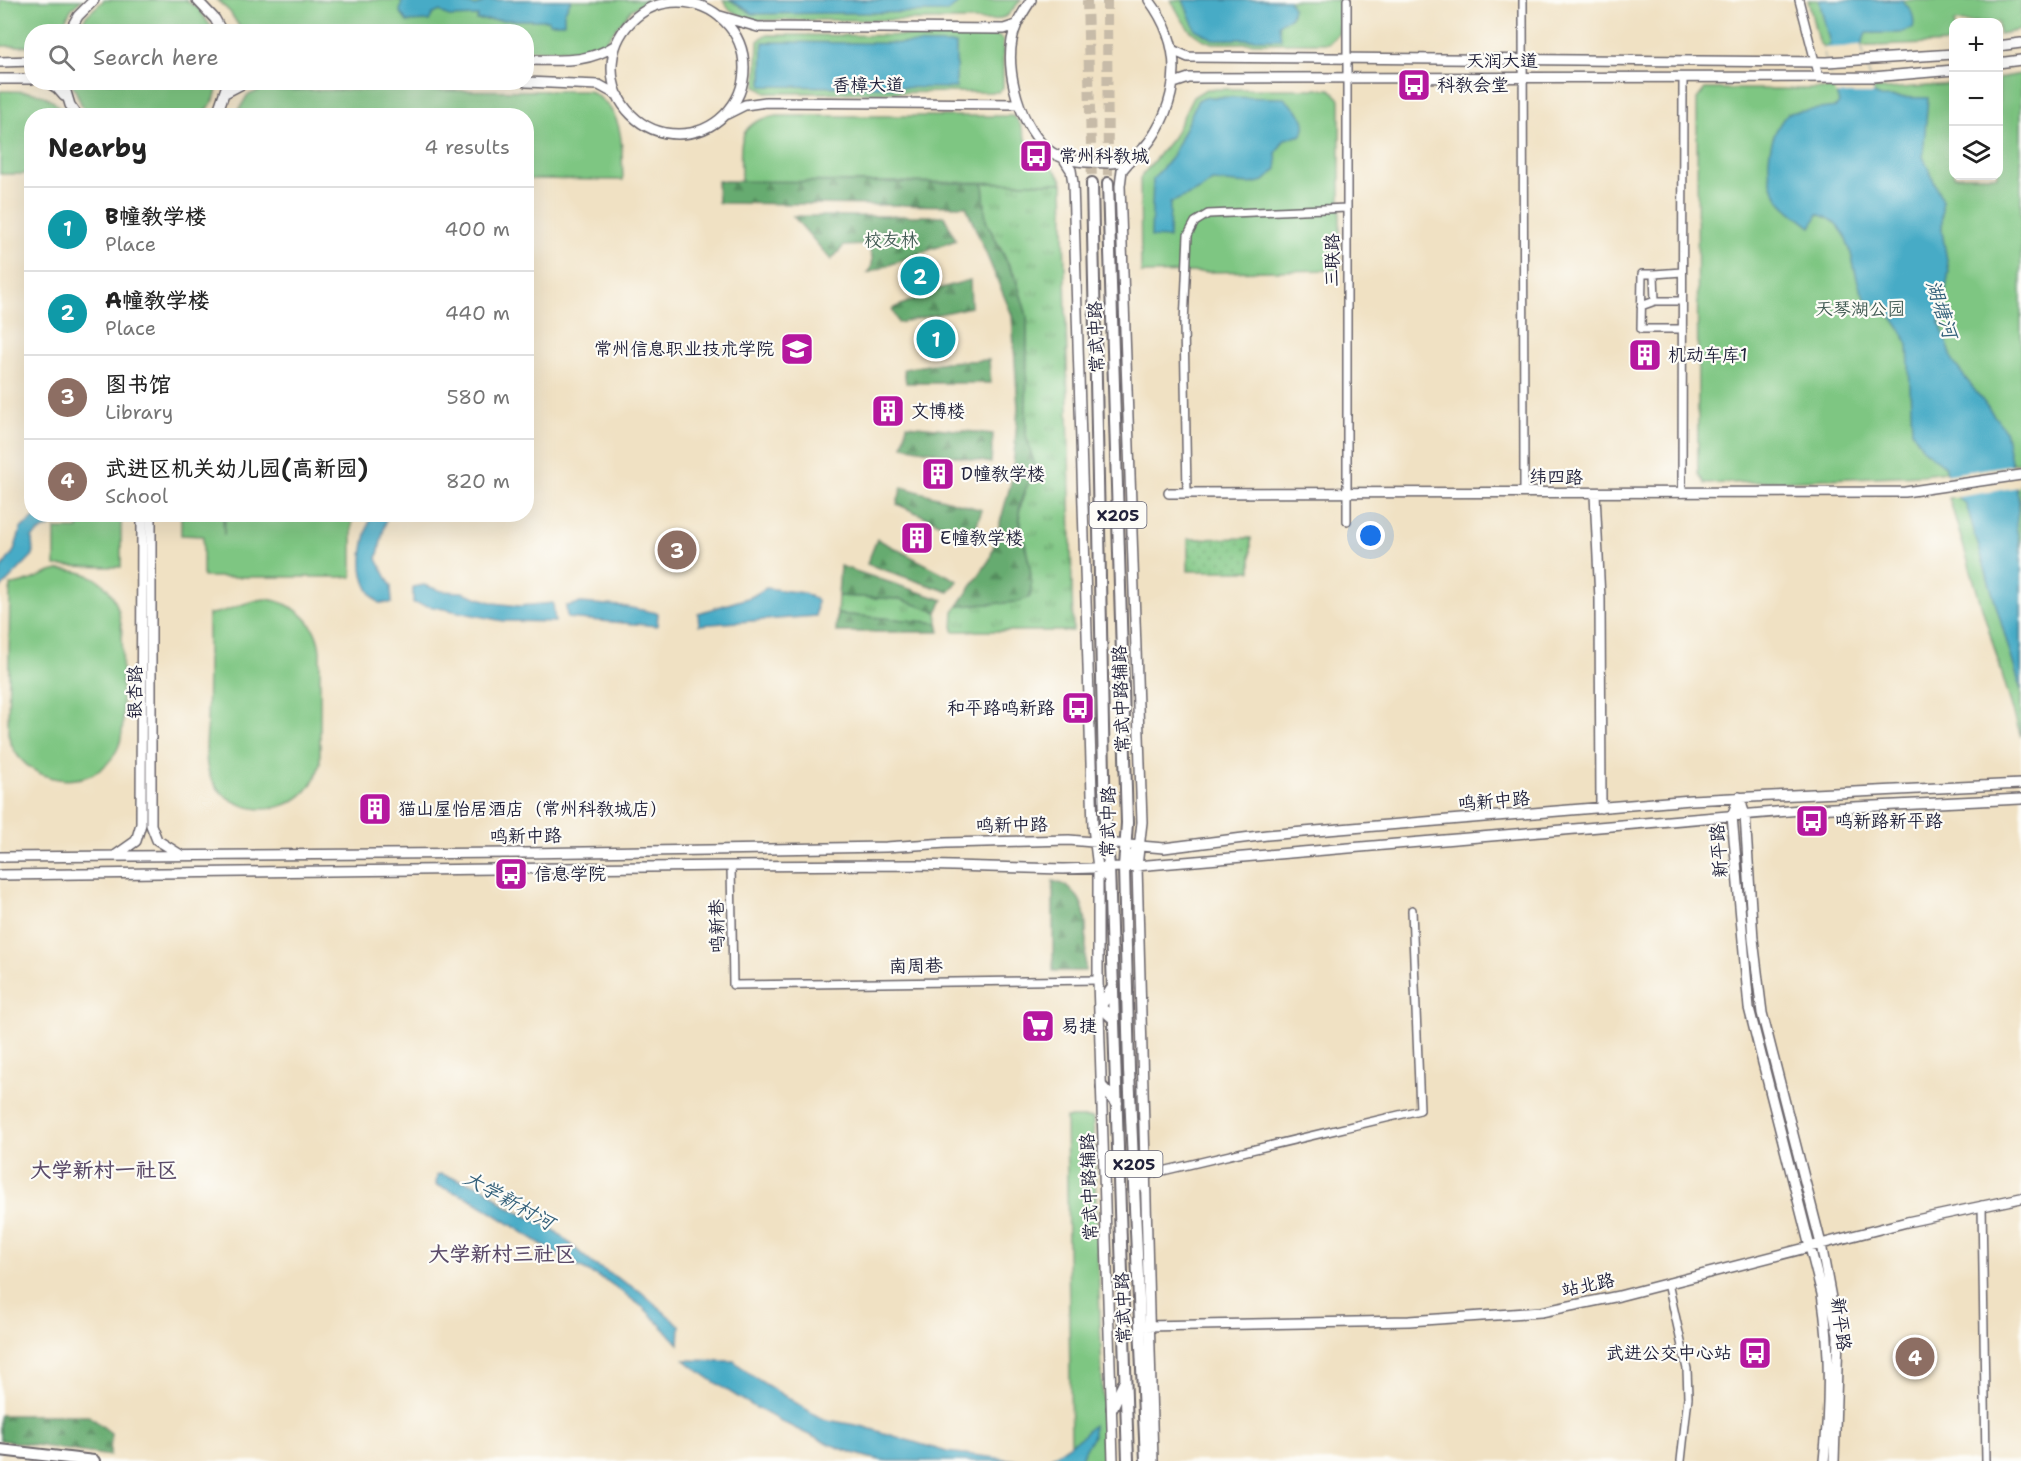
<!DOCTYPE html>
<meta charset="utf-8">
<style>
body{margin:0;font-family:"Shantell Sans","LXGW WenKai TC",sans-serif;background:#f6f6f6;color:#222}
.controls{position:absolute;right:18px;top:18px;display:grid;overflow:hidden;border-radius:12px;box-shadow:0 6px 24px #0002}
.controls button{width:54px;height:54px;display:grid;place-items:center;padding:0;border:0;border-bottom:2px solid #e0e0e0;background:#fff;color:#222;font:30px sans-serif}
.you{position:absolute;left:1371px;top:536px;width:21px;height:21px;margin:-15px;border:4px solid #fff;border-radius:50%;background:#1a73e8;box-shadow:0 0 0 9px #1a73e833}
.badge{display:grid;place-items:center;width:39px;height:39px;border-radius:50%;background:#0f766e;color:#fff;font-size:20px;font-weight:700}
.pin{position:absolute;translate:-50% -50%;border:3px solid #fff;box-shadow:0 2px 6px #0006}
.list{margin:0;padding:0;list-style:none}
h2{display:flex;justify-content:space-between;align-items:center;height:78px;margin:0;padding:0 24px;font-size:26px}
h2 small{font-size:20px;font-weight:400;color:#767676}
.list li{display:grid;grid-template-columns:39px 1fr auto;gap:18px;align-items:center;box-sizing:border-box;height:84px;padding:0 24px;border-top:2px solid #e0e0e0}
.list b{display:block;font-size:22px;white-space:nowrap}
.list p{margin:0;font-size:20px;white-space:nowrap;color:#767676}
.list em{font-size:20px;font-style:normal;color:#767676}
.icon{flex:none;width:33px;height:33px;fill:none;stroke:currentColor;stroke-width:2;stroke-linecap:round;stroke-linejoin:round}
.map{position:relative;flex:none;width:2021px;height:1461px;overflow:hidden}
.search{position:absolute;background:#fff;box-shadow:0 6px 24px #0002;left:24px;top:24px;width:510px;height:66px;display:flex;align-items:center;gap:15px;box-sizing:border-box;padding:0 21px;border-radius:24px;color:#767676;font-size:22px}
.panel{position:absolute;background:#fff;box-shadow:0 6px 24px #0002;left:24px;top:108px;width:510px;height:414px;border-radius:24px}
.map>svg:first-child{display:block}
.grass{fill:url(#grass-tufts);stroke:#50745e;stroke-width:1.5}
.forest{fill:url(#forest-firs);stroke:#446656;stroke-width:1.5}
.park{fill:#7ec682;stroke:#50745e;stroke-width:1.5}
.garden{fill:url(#garden-dots);stroke:#50745e;stroke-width:1.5}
.water{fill:#47abc6;stroke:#346680;stroke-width:1.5}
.pier{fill:#f0e1c3}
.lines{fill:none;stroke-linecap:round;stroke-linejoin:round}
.primary-tunnel{stroke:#c7bba8;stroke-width:10;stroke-dasharray:10 5;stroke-linecap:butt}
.street-casing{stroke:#6a656b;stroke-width:10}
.secondary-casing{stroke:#6a656b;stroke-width:12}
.primary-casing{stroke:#6a656b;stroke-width:14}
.street{stroke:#fff;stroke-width:7}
.secondary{stroke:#fff;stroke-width:9}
.primary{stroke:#fff;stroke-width:10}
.labels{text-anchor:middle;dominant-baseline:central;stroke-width:4.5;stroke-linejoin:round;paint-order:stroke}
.shield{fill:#fdfcf7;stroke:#646373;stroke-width:1.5}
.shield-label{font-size:16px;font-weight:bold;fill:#22223b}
.street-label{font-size:18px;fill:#22223b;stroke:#fdfcf7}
.poi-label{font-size:18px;fill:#22223b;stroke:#fdfcf7;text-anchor:start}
.park-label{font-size:18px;fill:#425b54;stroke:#fdfcf7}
.water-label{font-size:20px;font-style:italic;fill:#33607a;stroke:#fdfcf7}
.quarter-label{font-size:21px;font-weight:bold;fill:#5c4c6a;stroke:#fdfcf7}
</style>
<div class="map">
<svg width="2021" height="1461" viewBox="0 0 2021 1461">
<defs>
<pattern id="grass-tufts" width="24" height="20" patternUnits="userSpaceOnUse" patternTransform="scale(1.5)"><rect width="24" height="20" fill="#7ec682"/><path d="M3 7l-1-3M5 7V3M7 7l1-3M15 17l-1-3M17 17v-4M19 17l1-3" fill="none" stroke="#67a06c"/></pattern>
<pattern id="forest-firs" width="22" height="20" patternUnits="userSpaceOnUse" patternTransform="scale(1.5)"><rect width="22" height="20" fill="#66ab70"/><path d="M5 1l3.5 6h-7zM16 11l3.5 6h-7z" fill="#548b5d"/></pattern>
<pattern id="garden-dots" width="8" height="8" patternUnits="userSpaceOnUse" patternTransform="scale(1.5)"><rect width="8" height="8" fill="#7ec682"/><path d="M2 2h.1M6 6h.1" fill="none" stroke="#67a06c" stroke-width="1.8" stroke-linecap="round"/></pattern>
</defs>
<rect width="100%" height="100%" fill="#fdfcf7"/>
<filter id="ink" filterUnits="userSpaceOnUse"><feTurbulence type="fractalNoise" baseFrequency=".0167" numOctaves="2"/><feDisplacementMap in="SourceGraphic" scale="12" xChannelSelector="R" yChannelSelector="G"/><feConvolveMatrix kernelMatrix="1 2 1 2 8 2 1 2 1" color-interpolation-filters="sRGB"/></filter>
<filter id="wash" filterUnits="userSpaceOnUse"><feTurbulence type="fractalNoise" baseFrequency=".008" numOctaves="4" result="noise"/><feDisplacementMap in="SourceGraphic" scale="24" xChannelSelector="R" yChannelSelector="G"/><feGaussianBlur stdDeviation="1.35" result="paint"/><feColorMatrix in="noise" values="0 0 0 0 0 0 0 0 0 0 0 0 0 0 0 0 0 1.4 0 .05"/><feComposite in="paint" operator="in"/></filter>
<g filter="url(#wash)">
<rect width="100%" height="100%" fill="#f0e1c3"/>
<!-- grass -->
<path class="grass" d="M 983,183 L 1063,183 L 1073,631 L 953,631 L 954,611 L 958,606 L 1018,602 L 1029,562 L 1019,513 L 1026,485 L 1035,466 L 1026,436 L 1027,316 L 1016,278 L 986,221 Z
M 838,596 L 900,599 L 937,612 L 938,623 L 837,614 Z"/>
<!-- forest -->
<path class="forest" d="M 717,181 L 983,183 L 986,221 L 1016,280 L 1027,316 L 1026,436 L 1035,466 C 1031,482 1019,497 1019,514 C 1021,543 1036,569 1030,597 L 1018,602 L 958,606 L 990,559 L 1012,479 L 1018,408 L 1012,315 L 966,206 L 718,203 Z
M 793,216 L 944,216 L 956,240 L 868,273 C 875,263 873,255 867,245 L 844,246 L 831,260 Z
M 970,280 L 971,307 L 898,323 L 892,309 L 938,289 Z
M 989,360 L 991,383 L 906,383 L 904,369 L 945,362 Z
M 907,425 L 993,434 L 991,463 L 903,446 Z
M 902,487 L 982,510 L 972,538 L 897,504 Z
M 877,539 L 958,581 L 949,592 L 867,564 Z
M 840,566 L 943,600 L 937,612 L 900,599 L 838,596 Z
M 837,614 L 938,623 L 940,632 L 836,632 Z
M 1053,881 C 1096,892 1085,936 1085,971 L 1053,971 Z
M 0,1415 L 88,1415 L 111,1433 L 110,1456 L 0,1440 Z"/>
<!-- park -->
<path class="park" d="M 0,0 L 82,0 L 72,8 L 59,31 L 32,32 L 31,46 L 0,46 Z
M 104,0 L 185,0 L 198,8 L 214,31 L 77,31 L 86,16 Z
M 217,0 L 647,0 L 631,10 L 604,43 L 588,50 L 527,50 L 526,32 L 242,31 L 230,12 Z
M 723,0 L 1021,0 L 1007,16 L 995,20 L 750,20 L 730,10 Z
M 1171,0 L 1339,0 L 1339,33 L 1329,43 L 1213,43 C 1188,36 1183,21 1171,0 Z
M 1808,0 L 2021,0 L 2021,30 L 1999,34 L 1998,22 L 1954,22 L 1953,43 L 1823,48 L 1818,41 Z
M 765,35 L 998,36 L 1003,40 L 1003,88 L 998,92 L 766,93 L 756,86 L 758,41 Z
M 2021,74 L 2021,462 L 1922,475 L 1705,484 L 1698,474 L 1697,99 L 1705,89 L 1887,89 L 1953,84 L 1954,176 L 1998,176 L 1999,78 Z
M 72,83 L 72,82 L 219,83 L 214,100 L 202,116 L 90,115 L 84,110 Z
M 1206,89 L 1330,89 L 1340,99 L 1340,270 L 1141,273 L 1140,178 L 1173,137 L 1193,97 Z
M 260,90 L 589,91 C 626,110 621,143 623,180 L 527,179 L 526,116 L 236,115 L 247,96 Z
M 0,91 C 32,91 45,89 67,115 L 32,116 L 31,174 L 0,174 Z
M 776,116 L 1013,116 C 1022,122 1023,135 1029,145 C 1038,160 1057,166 1063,183 L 741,181 C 741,146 734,122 776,116 Z
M 2021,485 L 2021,737 L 1949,498 Z
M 181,515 L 223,515 L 224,535 L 225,515 L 352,515 L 352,577 L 203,577 L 203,536 L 181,535 Z
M 79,520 L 121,520 L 121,567 L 55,566 L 55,529 L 78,529 Z
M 59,570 C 132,570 122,635 122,687 C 122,706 126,732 117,750 C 93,798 18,784 8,734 L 10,585 C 28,585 41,573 59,570 Z
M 267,599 C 295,603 317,622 320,651 L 320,763 C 315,785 301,801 278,807 C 250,814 217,800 208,770 C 204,756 207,739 207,724 C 208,688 208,651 208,614 C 229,614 245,599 267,599 Z
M 1066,1118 L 1093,1118 L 1105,1461 L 1046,1461 L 1071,1444 Z"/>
<!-- garden -->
<path class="garden" d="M 1251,538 L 1251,571 L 1188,571 L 1188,539 Z"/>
<!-- water -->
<path class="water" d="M 402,0 L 450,0 L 476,6 L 487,0 L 571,0 L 564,13 L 564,23 L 549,23 L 548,20 L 477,20 L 478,16 L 449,17 L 440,11 L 433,14 L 429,21 L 407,22 L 400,12 Z
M 730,0 L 962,0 L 947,12 L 753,14 Z
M 1183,0 L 1289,0 L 1293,8 L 1291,17 L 1279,24 L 1281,39 L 1213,39 L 1195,29 Z
M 1819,0 L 1902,0 C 1910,8 1916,16 1913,28 L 1900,33 L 1866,33 L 1861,46 L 1874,94 L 1880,97 L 1928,98 L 1923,156 L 1942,200 L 1942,232 L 1949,271 L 1940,323 L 1954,363 L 2005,430 L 2019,502 L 2016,526 L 2021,552 L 2021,690 L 1966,504 L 1954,495 L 1945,466 L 1923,449 L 1912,431 L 1908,345 C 1900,326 1888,305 1867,301 C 1847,273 1859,225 1818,214 L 1811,227 C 1802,220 1790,212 1782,203 C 1761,177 1767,136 1788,113 L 1836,107 L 1839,103 L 1823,48 L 1830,44 Z
M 763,42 L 956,44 L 956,88 L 762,86 Z
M 1209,97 L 1284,98 C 1295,109 1310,118 1302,135 L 1285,139 L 1276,153 L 1277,169 L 1264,181 L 1250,184 L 1212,181 L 1200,190 L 1170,203 L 1169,238 L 1151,237 L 1153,179 L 1171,158 L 1198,100 Z
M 40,514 L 68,515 C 59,527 42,526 32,538 L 33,555 L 0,589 L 0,570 L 14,551 L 21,528 Z
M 371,515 L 387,515 L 377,559 L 391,586 L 392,603 L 379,603 C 353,579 362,546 371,515 Z
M 424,585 L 442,591 L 462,592 L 494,603 L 519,606 L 553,603 L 555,622 L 503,621 L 413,603 L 413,587 Z
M 766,588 L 804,593 L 817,600 L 816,616 L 699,625 L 698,613 L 751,597 Z
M 581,603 L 621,606 L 658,613 L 657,626 L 567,618 L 566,606 Z
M 440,1174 L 484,1187 L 506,1206 L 553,1229 L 593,1264 L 640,1291 L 680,1326 L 679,1344 L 645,1309 L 607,1281 L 571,1263 L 469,1198 L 436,1185 L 437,1175 Z
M 685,1360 L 734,1361 L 752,1376 L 822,1419 L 861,1426 L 947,1452 L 1023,1461 C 979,1461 933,1461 889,1461 C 837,1457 724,1394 685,1360 Z
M 1093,1425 L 1093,1436 L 1080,1460 L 1046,1461 L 1081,1437 Z"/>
<!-- pier -->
<path class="pier" d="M 1861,46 L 1874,94 L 1835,94 L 1823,48 Z
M 2015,464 L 2019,487 L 1953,498 L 1951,496 L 1945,475 Z"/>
</g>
<g filter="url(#ink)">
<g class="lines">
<!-- primary-tunnel -->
<path class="primary-tunnel" d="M 1087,0 L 1092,183
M 1107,0 L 1108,183"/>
<!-- street casing -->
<g class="street-casing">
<path id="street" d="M 1347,0 L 1347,521
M 1523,0 L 1524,493
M 1799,0 L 1819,77
M 1654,274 L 1642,274 L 1641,329 L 1682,329
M 1655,301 L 1654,274 L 1682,272
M 1641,306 L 1655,301 L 1682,301
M 1187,493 L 1184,324 L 1188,235 L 1195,222 L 1208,214 L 1347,208
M 1682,493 L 1683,77
M 731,866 L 733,985 L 1098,980
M 1146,1175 L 1420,1110 L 1412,910
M 1982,1205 L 1986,1461
M 1668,1283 L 1687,1369 L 1688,1397 L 1681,1461"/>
</g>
<!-- secondary casing -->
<g class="secondary-casing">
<path id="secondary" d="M 197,0 L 215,19 L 222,32
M 1031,0 C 1026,8 1021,15 1017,24 C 1001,60 1017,120 1045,147 C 1056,158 1072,161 1086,162 C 1099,162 1116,165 1127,160 C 1150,151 1166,116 1171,94 C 1179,60 1170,28 1149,0
M612 68a66 66 0 1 1 132 0a66 66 0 1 1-132 0Z
M 720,16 L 758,27 L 1004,29 L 1016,25
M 69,32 L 78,16 L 94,0
M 1998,46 L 2021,43
M 1172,50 L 1188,57 L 1827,62 L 1954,54
M 526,60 C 560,60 587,64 616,45
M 0,62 L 32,61
M 1998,63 L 2021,60
M 0,79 L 32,79
M 47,82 L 57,88 L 64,96
M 63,82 L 70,105 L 78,116
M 526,82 L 599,85 L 619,96
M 1174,83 L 1189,78 L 1873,77 L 1954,70
M 225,93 L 246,82
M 727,114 L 745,105 L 766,102 L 1019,104
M 212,116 L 219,108 L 228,82
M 1134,156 L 1122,170 L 1120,186 L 1142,822 L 1137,866 L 1153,1461
M 1064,159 L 1071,170 L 1073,183 L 1093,827 L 1098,868 L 1098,980 L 1113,1461
M 1169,493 L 1905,492 L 2021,475
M 1595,494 L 1600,599 L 1601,808
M 151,514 L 151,825 L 157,840 L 181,855
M 1739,797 L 1732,816 L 1749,1008 L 1822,1294 C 1831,1351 1830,1404 1824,1461
M 1739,797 L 1745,815 L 1753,939 L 1762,1013 L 1821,1244 L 1838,1336 L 1834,1461
M 116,855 L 136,841 L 141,824 L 142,514
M 0,857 L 523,853 L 886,847 L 946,843 L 1069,840 L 1164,848 L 1267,835 L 1691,800 L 2021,784
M 0,875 L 731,866 L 916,865 L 1063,869 L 1124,867 L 1812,809 L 2021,799
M 1146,1326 L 1409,1321 L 1541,1312 L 1619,1296 L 1907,1222 L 2021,1198"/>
</g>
<!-- primary casing -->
<g class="primary-casing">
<path id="primary" d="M 1092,183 L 1105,825 L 1109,866 L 1128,1461
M 1108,183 L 1127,823 L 1124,867 L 1129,1070 L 1146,1461
M 1124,867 L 1139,848
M 1098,868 L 1109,878
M 1111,990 L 1100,1007 L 1114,1019
M 1102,1087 L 1117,1103
M 1133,1162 L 1146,1175 L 1135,1189
M 1112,1408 L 1124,1383
M 0,1450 L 94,1461"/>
</g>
<!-- street -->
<use href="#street" class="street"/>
<!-- secondary -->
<use href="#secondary" class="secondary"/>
<!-- primary -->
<use href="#primary" class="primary"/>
</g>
</g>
<!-- icons -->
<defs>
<g id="bus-square" transform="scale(1.725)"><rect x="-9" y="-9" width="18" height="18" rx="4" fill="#b5179e" stroke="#fdfcf7"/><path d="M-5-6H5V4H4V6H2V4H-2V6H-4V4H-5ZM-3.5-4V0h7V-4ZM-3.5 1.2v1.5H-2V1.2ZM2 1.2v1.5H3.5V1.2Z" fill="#fff"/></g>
<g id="university-square" transform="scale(1.725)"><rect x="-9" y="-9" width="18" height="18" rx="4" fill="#b5179e" stroke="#fdfcf7"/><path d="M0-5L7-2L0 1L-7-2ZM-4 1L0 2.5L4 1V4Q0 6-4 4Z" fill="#fff"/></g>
<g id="building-square" transform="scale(1.725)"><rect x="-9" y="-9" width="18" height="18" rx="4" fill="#b5179e" stroke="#fdfcf7"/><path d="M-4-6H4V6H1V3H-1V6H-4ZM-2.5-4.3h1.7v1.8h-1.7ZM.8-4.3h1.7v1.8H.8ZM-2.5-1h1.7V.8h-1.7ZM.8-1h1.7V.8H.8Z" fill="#fff"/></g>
<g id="supermarket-square" transform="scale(1.725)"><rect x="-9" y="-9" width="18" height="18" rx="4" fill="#b5179e" stroke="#fdfcf7"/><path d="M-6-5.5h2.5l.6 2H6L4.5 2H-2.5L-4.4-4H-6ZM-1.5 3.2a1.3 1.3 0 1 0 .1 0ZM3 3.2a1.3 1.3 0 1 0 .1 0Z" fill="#fff"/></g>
</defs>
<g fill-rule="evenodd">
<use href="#bus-square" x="1414" y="85"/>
<use href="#bus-square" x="1036" y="156"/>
<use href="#university-square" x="797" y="349"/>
<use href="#building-square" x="1645" y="355"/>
<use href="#building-square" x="888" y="411"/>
<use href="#building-square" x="938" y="474"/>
<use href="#building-square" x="917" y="538"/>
<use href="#bus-square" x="1078" y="708"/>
<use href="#building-square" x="375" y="809"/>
<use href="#bus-square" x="1812" y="821"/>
<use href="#bus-square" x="511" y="874"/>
<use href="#supermarket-square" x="1038" y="1026"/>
<use href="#bus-square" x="1755" y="1353"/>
</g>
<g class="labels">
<!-- shield labels -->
<g class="shield">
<rect x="1089.5" y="502" width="57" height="26" rx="4.5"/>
<rect x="1105.5" y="1151" width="57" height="26" rx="4.5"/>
</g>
<g class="shield-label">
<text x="1118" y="515">X205</text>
<text x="1134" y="1164">X205</text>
</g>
<!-- street labels -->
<g class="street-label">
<text x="1502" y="61">天润大道</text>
<text x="868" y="85">香樟大道</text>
<text transform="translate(1332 260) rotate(-90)">三联路</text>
<text transform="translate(1096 337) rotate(-92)">常武中路</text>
<text transform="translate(1556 477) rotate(1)">纬四路</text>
<text transform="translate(135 692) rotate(-90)">银杏路</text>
<text transform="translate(1121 699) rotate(-92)">常武中路辅路</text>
<text transform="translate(1494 801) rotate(-5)">鸣新中路</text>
<text transform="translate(1108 822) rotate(-89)">常武中路</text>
<text transform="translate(1012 825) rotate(-1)">鸣新中路</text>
<text transform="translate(526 836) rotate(-1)">鸣新中路</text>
<text transform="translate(1719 851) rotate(-94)">新平路</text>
<text transform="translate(717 926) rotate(-91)">鸣新巷</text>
<text transform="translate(916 966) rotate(-1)">南周巷</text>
<text transform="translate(1089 1187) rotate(-92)">常武中路辅路</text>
<text transform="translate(1588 1285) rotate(-12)">站北路</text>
<text transform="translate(1123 1308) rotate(-92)">常武中路</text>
<text transform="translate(1841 1324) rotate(83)">新平路</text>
</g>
<!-- poi labels -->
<g class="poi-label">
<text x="1437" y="85">科教会堂</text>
<text x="1059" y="156">常州科教城</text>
<text x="774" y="349" text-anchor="end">常州信息职业技术学院</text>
<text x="1668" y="355">机动车库1</text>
<text x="911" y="411">文博楼</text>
<text x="961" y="474">D幢教学楼</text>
<text x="940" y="538">E幢教学楼</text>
<text x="1055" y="708" text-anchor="end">和平路鸣新路</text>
<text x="398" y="809">猫山屋怡居酒店（常州科教城店）</text>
<text x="1835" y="821">鸣新路新平路</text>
<text x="534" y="874">信息学院</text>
<text x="1061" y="1026">易捷</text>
<text x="1732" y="1353" text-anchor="end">武进公交中心站</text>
</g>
<!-- park labels -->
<g class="park-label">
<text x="891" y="240">校友林</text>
<text x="1860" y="309">天琴湖公园</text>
</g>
<!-- water labels -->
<g class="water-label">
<text transform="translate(1942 309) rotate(72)">湖塘河</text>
<text transform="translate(509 1200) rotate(29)">大学新村河</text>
</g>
<!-- quarter labels -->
<g class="quarter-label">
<text x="104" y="1170">大学新村一社区</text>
<text x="502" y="1254">大学新村三社区</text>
</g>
</g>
</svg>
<div class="controls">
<button>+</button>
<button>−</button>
<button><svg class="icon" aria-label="layers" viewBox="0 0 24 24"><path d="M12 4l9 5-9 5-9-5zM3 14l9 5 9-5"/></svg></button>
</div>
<div class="you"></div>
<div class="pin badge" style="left:936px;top:339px;background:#0f9aa8">1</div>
<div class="pin badge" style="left:920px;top:276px;background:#0f9aa8">2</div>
<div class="pin badge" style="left:677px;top:550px;background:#8d6e63">3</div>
<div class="pin badge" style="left:1915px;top:1357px;background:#8d6e63">4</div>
<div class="search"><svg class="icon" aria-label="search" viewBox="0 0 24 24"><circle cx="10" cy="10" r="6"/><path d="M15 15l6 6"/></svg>Search here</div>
<section class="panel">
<h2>Nearby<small>4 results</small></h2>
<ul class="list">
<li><span class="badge" style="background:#0f9aa8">1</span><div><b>B幢教学楼</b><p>Place</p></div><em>400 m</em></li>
<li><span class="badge" style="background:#0f9aa8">2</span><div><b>A幢教学楼</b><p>Place</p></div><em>440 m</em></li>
<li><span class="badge" style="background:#8d6e63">3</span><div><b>图书馆</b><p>Library</p></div><em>580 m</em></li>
<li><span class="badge" style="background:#8d6e63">4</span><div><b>武进区机关幼儿园(高新园)</b><p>School</p></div><em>820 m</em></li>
</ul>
</section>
</div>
